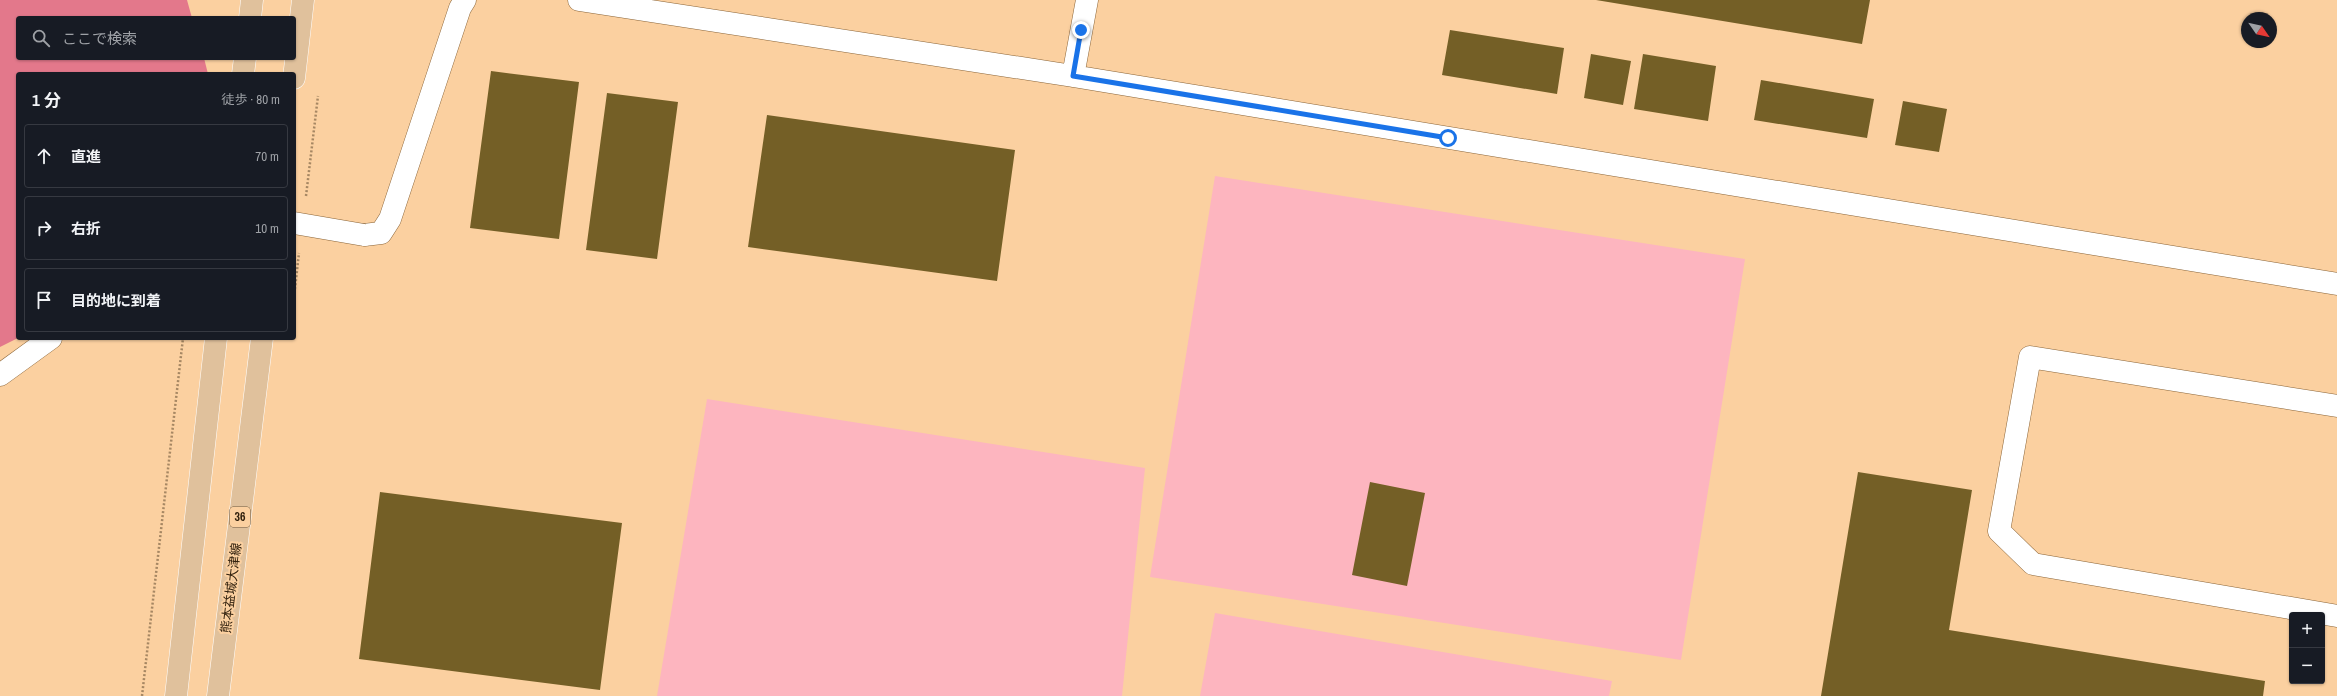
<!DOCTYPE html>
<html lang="ja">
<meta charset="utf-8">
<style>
body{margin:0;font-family:"Archivo Narrow","Noto Sans JP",sans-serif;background:#20242c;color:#f1f3f6}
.controls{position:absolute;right:12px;bottom:12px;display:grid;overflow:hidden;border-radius:4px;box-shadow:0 1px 3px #0004}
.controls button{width:36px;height:36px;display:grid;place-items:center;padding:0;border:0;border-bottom:1px solid #363941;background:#171b24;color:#f1f3f6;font:20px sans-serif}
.compass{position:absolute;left:2241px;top:12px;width:36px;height:36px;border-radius:50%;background:#171b24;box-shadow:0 1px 3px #0004;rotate:124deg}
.stop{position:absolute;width:12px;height:12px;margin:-9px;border:3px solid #1a73e8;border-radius:50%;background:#fff}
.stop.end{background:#1a73e8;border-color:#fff;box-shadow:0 1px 4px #0008}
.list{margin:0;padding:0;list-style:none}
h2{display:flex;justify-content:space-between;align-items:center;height:52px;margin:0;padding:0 16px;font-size:17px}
h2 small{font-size:13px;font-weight:400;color:#9ea1a6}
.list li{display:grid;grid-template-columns:26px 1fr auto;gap:12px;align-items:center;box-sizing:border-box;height:64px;margin:0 8px 8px;padding:0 8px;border:1px solid #363941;border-radius:4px}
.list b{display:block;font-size:15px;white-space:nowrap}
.list em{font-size:13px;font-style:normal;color:#9ea1a6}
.icon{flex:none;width:22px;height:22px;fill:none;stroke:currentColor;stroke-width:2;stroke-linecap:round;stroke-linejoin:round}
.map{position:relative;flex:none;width:2337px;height:696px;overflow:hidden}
.search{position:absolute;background:#171b24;box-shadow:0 1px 3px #0004;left:16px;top:16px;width:280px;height:44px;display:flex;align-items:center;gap:10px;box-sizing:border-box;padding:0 14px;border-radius:4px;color:#9ea1a6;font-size:15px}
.panel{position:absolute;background:#171b24;box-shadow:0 1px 3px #0004;left:16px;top:72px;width:280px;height:268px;border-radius:4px}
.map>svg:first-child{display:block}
.green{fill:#fdb5bf}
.forest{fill:#e3788b}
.building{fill:#745f26}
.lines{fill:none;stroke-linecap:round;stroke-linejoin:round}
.minor-casing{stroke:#8a6437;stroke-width:23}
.major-casing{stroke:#fff;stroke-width:23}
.path{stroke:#a68763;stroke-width:2.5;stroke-dasharray:2 2;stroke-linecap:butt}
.minor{stroke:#fff;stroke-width:22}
.major{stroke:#e0c19c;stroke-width:22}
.minor-bridge-casing{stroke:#8a6437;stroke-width:23;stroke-linecap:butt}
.minor-bridge{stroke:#fff;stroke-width:22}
.route{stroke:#1a73e8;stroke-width:5}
.labels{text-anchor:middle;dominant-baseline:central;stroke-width:4;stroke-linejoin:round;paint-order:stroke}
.shield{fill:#fbd0a0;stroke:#6e563a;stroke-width:1}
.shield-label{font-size:12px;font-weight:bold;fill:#31210e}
.street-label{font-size:13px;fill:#31210e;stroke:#fbd0a0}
</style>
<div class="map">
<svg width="2337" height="696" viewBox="0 0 2337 696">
<rect width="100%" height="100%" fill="#fbd0a0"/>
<!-- green -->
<path class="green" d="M 1215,176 L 1745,259 L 1681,660 L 1150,577 Z
M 707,399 L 1145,468 L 1122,696 L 657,696 Z
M 1215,613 L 1612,681 L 1609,696 L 1200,696 Z"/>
<!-- forest -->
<path class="forest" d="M 0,0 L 187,0 L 192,18 L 18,18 L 18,58 L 204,58 L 208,74 L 18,74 L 18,338 L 0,347 Z"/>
<!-- building -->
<path class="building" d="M 1596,0 L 1870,0 L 1862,44 Z
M 1450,30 L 1564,48 L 1557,94 L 1442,75 Z
M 1591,54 L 1631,61 L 1623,105 L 1584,98 Z
M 1643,54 L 1716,66 L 1708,121 L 1634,109 Z
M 491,71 L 579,82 L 559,239 L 470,228 Z
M 1761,80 L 1874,99 L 1867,138 L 1754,120 Z
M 607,93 L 678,102 L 657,259 L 586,250 Z
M 1903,101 L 1947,109 L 1939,152 L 1895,145 Z
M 767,115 L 1015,150 L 997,281 L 748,247 Z
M 1858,472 L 1972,490 L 1949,630 L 2265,681 L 2263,696 L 1821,696 Z
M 1370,482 L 1425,493 L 1407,586 L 1352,575 Z
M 380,492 L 622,523 L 600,690 L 359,659 Z"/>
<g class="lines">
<!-- minor casing -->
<g class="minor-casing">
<path id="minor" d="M 579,0 L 1073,76 L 2337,284
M 1073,76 L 1087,0
M 364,235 L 381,233 L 390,219 L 460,8 L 465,0
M 0,375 L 51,338
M 2337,406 L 2030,357 L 1999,531 L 2033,564 L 2337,616"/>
</g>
<!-- major casing -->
<g class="major-casing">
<path id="major" d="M 250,18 L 252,0
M 243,74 L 245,58
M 294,78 L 303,0
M 176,696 L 216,338
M 218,696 L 262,338"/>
</g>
<!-- path -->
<path class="path" d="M 306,196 L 318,96
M 294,297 L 299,253
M 142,696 L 183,338"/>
<!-- minor -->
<use href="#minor" class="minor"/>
<!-- major -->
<use href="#major" class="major"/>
<!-- minor-bridge casing -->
<g class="minor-bridge-casing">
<path id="minor-bridge" d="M 294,223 L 364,235"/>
</g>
<!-- minor-bridge -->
<use href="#minor-bridge" class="minor-bridge"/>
</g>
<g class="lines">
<!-- route -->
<path class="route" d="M 1081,30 L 1073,76 L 1448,138"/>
</g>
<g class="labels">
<!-- shield labels -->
<rect class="shield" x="230" y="507" width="20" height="20" rx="3"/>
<g class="shield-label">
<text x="240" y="517">36</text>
</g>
<!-- street labels -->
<g class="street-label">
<text transform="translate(231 588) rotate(-83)">熊本益城大津線</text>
</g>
</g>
</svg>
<div class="controls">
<button>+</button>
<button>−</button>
</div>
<svg class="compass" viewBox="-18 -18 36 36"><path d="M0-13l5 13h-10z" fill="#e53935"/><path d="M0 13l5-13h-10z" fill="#9ea1a6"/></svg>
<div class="stop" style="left:1448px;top:138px"></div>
<div class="stop end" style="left:1081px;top:30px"></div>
<div class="search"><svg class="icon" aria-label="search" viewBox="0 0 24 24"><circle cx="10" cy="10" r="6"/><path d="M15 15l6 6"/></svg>ここで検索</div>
<section class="panel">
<h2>1 分<small>徒歩 · 80 m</small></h2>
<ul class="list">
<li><svg class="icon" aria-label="ahead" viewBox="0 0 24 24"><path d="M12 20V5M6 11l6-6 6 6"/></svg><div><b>直進</b></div><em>70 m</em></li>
<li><svg class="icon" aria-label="right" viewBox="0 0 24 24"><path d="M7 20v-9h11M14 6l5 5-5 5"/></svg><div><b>右折</b></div><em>10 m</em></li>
<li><svg class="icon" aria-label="arrive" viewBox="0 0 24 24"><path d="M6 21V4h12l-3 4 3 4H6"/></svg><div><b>目的地に到着</b></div></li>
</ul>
</section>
</div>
